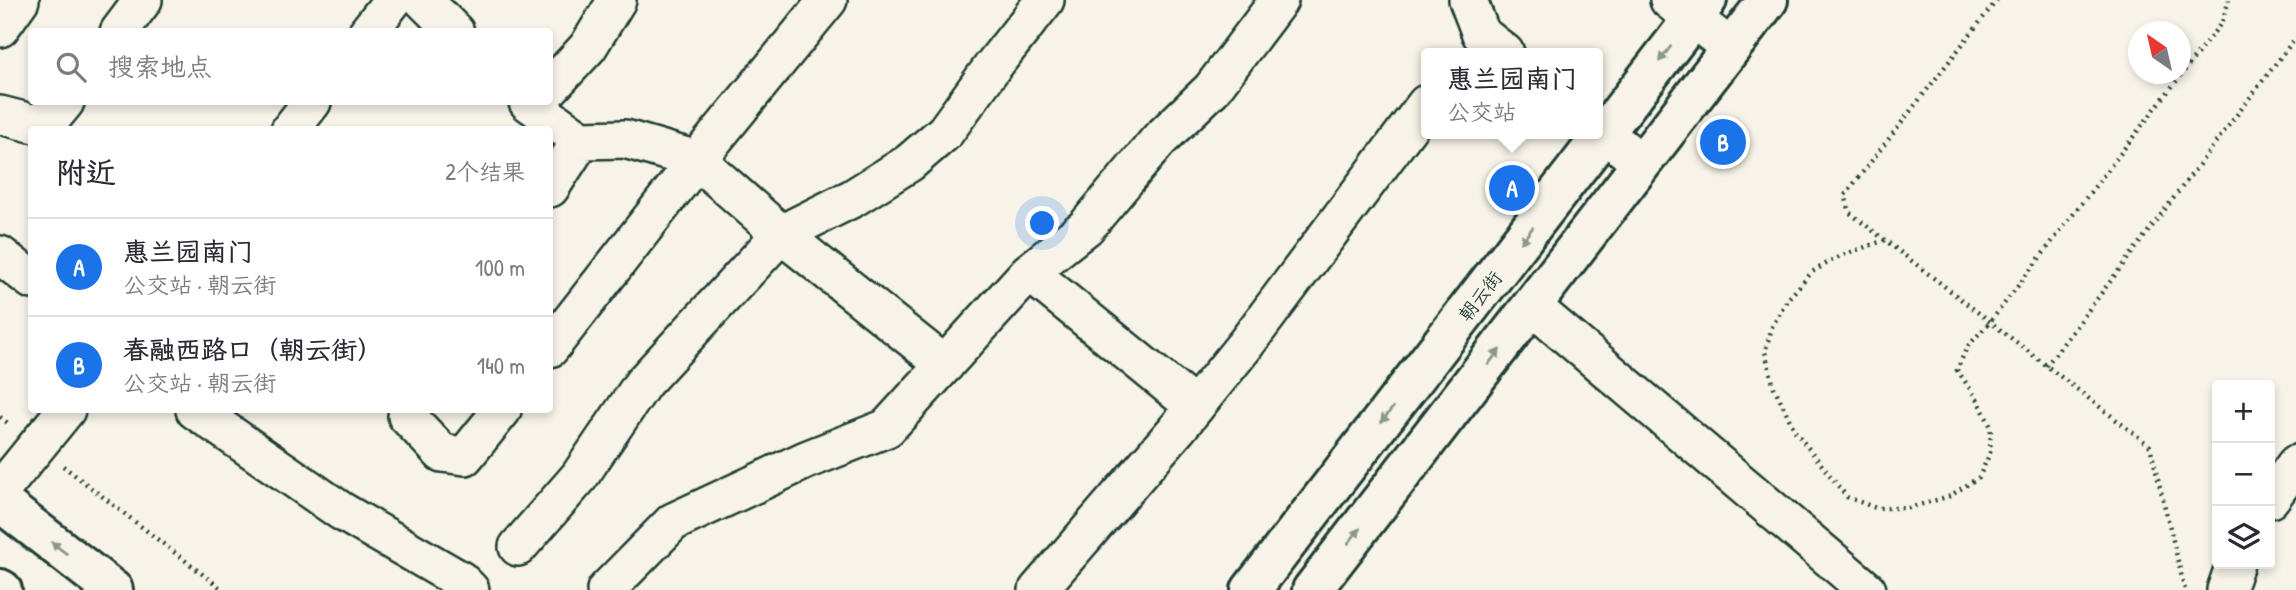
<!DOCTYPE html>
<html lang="zh">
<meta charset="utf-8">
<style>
body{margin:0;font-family:"Patrick Hand","LXGW WenKai TC",sans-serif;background:#f7f7f7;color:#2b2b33}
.controls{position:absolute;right:21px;bottom:21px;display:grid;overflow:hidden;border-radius:7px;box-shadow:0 4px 10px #0003}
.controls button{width:63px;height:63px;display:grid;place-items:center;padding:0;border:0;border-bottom:2px solid #e1e1e2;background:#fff;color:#2b2b33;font:35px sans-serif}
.compass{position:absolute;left:2128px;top:21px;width:63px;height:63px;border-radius:50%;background:#fff;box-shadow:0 4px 10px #0003;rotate:326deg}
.you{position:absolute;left:1043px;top:224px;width:24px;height:24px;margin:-18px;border:5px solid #fff;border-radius:50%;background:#1a73e8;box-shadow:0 0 0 10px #1a73e833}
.badge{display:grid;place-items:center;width:46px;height:46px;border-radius:50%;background:#1a73e8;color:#fff;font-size:23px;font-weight:700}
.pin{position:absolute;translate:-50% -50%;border:4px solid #fff;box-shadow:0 2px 7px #0006}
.popup{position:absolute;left:1421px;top:48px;width:182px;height:91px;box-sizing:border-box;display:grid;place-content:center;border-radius:7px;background:#fff;filter:drop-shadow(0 2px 5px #0005);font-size:23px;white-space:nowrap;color:#7c7c81}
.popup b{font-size:26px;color:#2b2b33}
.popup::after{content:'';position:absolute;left:50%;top:100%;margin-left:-14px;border:14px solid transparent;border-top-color:#fff}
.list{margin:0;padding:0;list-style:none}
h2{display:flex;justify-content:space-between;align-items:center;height:91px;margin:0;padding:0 28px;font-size:30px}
h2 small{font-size:23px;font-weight:400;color:#7c7c81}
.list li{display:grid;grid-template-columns:46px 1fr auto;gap:21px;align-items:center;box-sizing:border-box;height:98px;padding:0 28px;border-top:2px solid #e1e1e2}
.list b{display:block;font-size:26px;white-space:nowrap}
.list p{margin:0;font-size:23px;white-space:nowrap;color:#7c7c81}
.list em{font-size:23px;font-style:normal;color:#7c7c81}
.icon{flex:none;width:38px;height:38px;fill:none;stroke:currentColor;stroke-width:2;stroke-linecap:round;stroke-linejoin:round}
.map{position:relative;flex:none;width:2296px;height:590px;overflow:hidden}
.search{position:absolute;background:#fff;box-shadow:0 4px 10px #0003;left:28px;top:28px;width:525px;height:77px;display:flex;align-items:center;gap:18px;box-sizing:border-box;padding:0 24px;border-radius:7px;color:#7c7c81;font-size:26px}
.panel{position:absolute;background:#fff;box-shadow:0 4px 10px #0003;left:28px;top:126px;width:525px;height:287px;border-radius:7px}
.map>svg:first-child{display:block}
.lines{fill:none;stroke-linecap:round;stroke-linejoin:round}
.street-casing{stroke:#1f3d34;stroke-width:42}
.secondary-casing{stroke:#1f3d34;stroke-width:44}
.path{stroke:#1f3d34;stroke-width:4.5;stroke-dasharray:2 5;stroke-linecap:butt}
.street{stroke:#f7f3e8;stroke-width:37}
.secondary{stroke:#f7f3e8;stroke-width:38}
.oneway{fill:#8b988e}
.labels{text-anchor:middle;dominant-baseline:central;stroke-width:5;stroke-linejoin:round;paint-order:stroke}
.street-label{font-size:19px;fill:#1f3d34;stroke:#f7f3e8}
</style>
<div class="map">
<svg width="2296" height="590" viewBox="0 0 2296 590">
<rect width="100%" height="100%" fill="#f7f3e8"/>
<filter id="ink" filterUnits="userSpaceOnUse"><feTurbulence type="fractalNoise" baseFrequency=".0143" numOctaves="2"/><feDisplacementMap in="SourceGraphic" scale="14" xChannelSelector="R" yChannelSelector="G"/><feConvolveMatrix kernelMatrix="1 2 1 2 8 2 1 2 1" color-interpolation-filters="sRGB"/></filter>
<g filter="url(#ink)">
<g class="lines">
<!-- street casing -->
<g class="street-casing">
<path id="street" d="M 423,0 L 455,32
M 1468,0 L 1481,34 L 1505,53
M 1669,0 L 1731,48
M 0,28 L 20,0
M 119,32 L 143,0
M 368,32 L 393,0
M 550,88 L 588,47 L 617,0
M 528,102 L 581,140 L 625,139 L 697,160 L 781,234 L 945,365
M 0,115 L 35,124 L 56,113 L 65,102
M 1598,128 L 1641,163
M 290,130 L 312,102
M 550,188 L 581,140
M 0,255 L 32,280
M 1029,272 L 1195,407
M 1533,307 L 1867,590
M 550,348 L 697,160 L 828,0
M 195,410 L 341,511 L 460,580 L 470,590
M 410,410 L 407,416 L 442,453 L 465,456 L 502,410
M 0,491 L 66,410
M 2270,499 L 2296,464
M 518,547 L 579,477 L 643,383 L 781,234 L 853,198 L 909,163 L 945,132 L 993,66 L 1045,0
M 606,590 L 673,522 L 806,460 L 887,428 L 1029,272 L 1086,227 L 1158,141 L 1212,89 L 1279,0
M 1038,590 L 1177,429 L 1245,345 L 1426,104
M 2226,590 L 2235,564"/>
</g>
<!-- secondary casing -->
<g class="secondary-casing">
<path id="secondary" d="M 0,502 L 113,590
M 0,589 L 2,590
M 1251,590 L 1707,0
M 1312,590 L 1768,0"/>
</g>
<!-- path -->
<path class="path" d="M 1997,0 L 1845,195 L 1850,213 L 2150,446 L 2185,590
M 1885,240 L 1840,256 L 1812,272 L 1787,300 L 1772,327 L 1765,352 L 1774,387 L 1795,431 L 1847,497 L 1876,508 L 1909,508 L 1950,496 L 1979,477 L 1990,453 L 1991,427 L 1978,400 L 1957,370 L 1967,347 L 1990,322 L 2222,22 L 2229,0
M 2046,366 L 2296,37
M 0,417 L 9,424
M 63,466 L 223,590"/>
<!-- street -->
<use href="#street" class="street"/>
<!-- secondary -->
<use href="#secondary" class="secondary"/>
</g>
<!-- one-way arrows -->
<defs><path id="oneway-solid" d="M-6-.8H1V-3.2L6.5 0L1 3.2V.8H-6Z" transform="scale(1.75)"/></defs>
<g class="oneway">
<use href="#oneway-solid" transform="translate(1665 54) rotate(128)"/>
<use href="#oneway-solid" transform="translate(1527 235) rotate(127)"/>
<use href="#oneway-solid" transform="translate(1494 357) rotate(-52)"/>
<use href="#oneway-solid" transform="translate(1387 415) rotate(128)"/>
<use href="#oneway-solid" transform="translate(1354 536) rotate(-52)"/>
<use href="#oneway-solid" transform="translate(59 548) rotate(-142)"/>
</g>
</g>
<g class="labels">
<!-- street labels -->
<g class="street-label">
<text transform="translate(1480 296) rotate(-52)">朝云街</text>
</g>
</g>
</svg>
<div class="controls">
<button>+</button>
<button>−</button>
<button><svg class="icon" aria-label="layers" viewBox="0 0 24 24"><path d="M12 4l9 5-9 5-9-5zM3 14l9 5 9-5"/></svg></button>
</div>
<svg class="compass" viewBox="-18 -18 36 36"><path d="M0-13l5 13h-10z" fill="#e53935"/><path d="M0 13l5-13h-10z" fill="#7c7c81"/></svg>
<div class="you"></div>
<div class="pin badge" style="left:1512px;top:188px">A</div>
<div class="popup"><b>惠兰园南门</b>公交站</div>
<div class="pin badge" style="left:1723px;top:142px">B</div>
<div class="search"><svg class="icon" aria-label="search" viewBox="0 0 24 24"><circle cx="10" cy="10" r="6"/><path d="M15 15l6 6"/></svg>搜索地点</div>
<section class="panel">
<h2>附近<small>2个结果</small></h2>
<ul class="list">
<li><span class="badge">A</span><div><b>惠兰园南门</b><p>公交站 · 朝云街</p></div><em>100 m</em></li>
<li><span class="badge">B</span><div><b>春融西路口（朝云街）</b><p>公交站 · 朝云街</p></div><em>140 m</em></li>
</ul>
</section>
</div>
